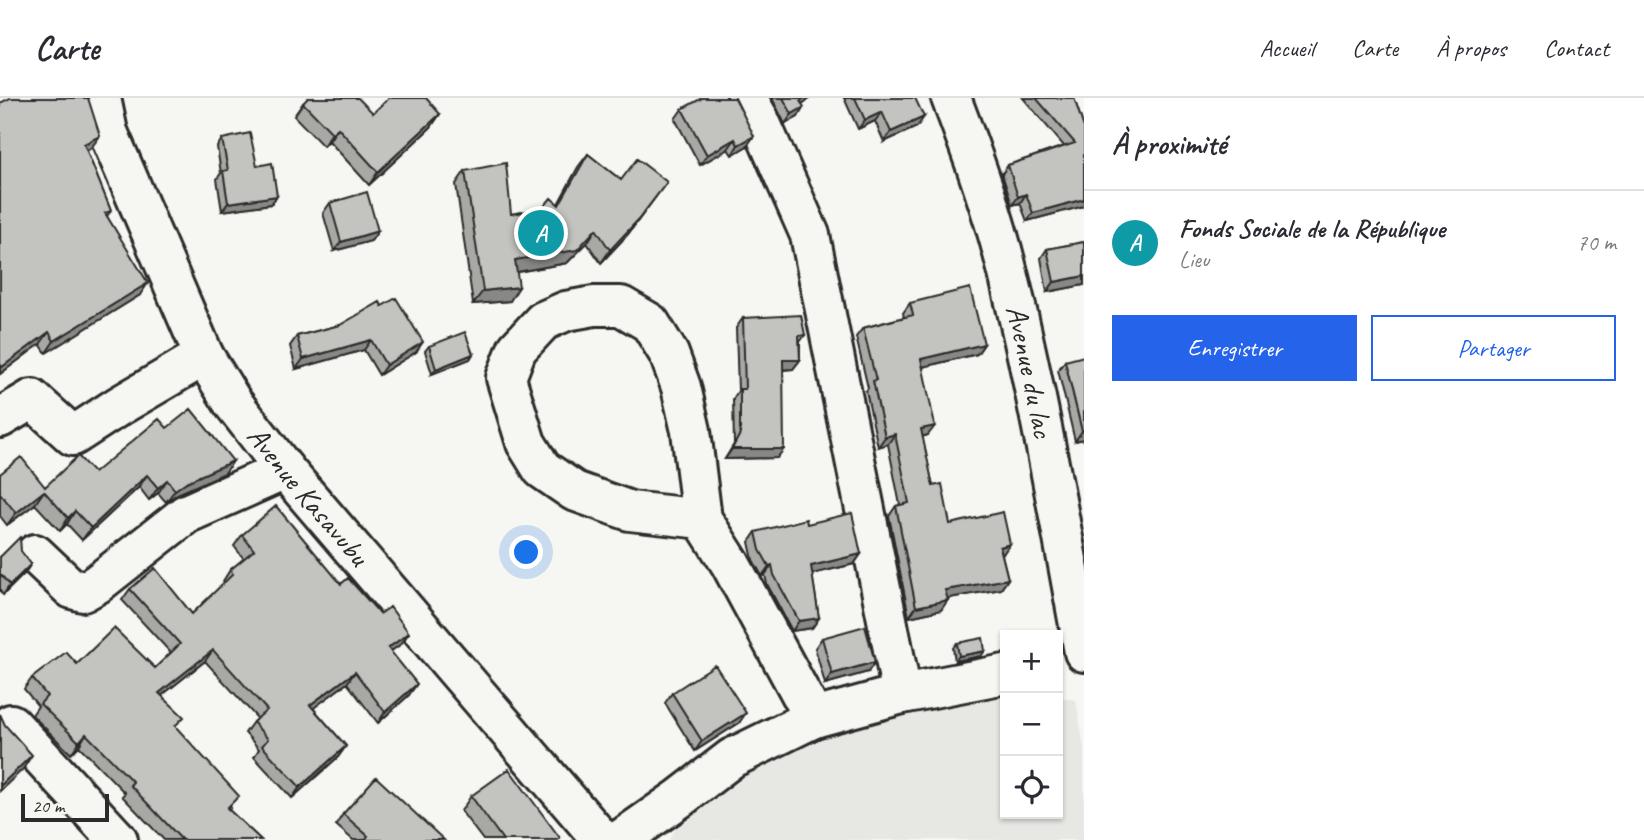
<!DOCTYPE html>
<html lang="fr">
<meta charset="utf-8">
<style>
body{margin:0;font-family:Caveat,sans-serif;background:#f2f2f3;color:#2b2b33}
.controls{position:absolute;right:21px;bottom:21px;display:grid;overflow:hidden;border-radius:0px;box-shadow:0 2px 5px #0004}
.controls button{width:63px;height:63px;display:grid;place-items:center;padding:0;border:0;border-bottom:2px solid #e1e1e2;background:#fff;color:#2b2b33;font:35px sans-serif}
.scale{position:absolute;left:21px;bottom:18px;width:88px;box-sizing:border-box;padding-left:7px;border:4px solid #2b2b2b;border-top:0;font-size:19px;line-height:24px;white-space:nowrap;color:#2b2b2b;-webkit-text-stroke:5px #f6f6f2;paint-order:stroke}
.you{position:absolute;left:527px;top:455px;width:24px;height:24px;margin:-18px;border:5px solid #fff;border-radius:50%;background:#1a73e8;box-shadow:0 0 0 10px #1a73e833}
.badge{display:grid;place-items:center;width:46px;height:46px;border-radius:50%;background:#2563eb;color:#fff;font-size:23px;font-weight:700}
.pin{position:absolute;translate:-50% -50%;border:4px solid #fff;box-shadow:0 2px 7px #0006}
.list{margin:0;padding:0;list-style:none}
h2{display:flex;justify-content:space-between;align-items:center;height:91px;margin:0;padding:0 28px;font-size:30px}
h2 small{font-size:23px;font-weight:400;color:#7c7c81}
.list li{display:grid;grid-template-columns:46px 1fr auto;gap:21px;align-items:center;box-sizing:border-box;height:105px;padding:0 28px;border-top:2px solid #e1e1e2}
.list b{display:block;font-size:26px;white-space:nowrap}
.list p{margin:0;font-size:23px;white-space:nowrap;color:#7c7c81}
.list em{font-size:23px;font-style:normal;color:#7c7c81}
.actions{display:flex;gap:14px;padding:21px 28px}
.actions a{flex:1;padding:16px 0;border:2px solid #2563eb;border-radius:0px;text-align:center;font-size:24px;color:#2563eb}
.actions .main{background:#2563eb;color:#fff}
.icon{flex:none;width:38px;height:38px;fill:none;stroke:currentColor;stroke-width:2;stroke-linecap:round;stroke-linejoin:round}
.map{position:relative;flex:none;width:1084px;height:742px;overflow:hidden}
header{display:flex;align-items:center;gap:42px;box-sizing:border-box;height:98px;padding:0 35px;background:#fff;border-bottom:2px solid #e1e1e2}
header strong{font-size:33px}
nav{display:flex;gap:38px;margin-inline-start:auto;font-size:24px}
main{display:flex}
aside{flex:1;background:#fff}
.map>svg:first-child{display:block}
.built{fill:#e7e7e3}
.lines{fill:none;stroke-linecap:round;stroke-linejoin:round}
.minor-casing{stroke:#2b2b2b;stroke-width:44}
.minor{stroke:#f6f6f2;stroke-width:38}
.wall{fill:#a8a8a5;stroke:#2b2b2b;stroke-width:2}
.shaded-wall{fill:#888886;stroke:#2b2b2b;stroke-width:2}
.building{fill:#c3c3c0;stroke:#2b2b2b;stroke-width:2}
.labels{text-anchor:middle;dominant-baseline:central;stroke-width:5;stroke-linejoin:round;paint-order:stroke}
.street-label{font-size:30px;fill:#2b2b2b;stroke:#f6f6f2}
</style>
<header>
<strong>Carte</strong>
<nav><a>Accueil</a><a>Carte</a><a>À propos</a><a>Contact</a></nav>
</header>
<main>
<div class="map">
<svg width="1084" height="742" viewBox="0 0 1084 742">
<rect width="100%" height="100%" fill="#f6f6f2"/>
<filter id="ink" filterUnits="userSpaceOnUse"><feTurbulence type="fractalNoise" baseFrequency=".0143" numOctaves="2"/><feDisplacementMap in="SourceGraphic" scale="14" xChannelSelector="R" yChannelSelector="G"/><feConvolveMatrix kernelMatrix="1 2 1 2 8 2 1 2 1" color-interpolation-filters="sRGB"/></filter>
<g filter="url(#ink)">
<!-- built -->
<path class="built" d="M 1005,597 L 1005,716 L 1058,716 L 1058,599 L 1076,602 L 1084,650 L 1084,742 L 669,742 L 675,732 L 749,676 L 850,628 Z"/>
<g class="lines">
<!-- minor casing -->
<g class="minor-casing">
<g id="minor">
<path id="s1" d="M 101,0 L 108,34 L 204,258 L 233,305 L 285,372 L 602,742"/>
<path d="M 747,0 L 759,21 L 810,137 L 902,596"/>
<path id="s2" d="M 951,0 C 972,55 992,110 1006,167 C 1038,295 1060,425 1084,554"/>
<path d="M 0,320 L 32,301 L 73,338 L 119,308 L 204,258"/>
<path d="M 702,421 L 630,413 L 574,393 L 542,371 L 526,345 L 506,280 L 517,251 L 543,223 L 566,213 L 594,208 L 621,208 L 650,225 L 669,256 L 681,289 L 691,333 L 702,421 L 730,465 L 814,620"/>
<path d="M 35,456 L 72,491 L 83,494 L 97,486 L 186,416 L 285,372"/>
<path d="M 11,626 L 118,742"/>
<path d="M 620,742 L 680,700 L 732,660 L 814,620 L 902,596 L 1005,576"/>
</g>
</g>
<!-- minor -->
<use href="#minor" class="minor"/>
</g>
<!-- wall -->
<path class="wall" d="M 772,0 L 810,0 L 802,6 L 798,19 L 785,26 Z
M 844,0 L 915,0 L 917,29 L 884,44 L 875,23 L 858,31 Z
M 1023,0 L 1074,0 L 1084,30 L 1084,108 L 1027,123 L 1020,105 L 1012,107 L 1002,76 L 1008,67 L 1064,48 Z
M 0,5 L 91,50 L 87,53 L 111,113 L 107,118 L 140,197 L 46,255 L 40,246 L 0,276 Z
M 303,5 L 373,15 L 440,16 L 431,29 L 369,87 L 329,43 L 323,48 L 294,18 Z
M 682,11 L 747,48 L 732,57 L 728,51 L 700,67 L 675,21 Z
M 222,41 L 257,68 L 277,98 L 271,106 L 222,113 L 217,81 L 221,75 L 217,49 Z
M 588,56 L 621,82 L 657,97 L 628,136 L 601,165 L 587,145 L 567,165 L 517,174 L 510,203 L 473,206 L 456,86 L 465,73 L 511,116 L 542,111 L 558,106 L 578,69 Z
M 330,105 L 378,133 L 371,143 L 334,153 L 323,115 Z
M 1084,144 L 1084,187 L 1047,194 L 1041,160 L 1047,151 Z
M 910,205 L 984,246 L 977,256 L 923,269 L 928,337 L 922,339 L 933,388 L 950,426 L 1003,456 L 1002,457 L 1008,481 L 1001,491 L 947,500 L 941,512 L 909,519 L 889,418 L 896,408 L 900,407 L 888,346 L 878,349 L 866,293 L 868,290 L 856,239 L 863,230 L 904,219 L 903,215 Z
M 743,220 L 805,237 L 800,244 L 800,262 L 793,271 L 783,272 L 777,360 L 725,361 L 734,346 L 733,301 L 738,293 L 736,230 Z
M 340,227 L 416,254 L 379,277 L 364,252 L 296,271 L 290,248 L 297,238 Z
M 429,248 L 473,256 L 470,261 L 432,276 L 425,253 Z
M 1065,263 L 1084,341 L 1075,343 L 1058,272 Z
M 167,330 L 233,363 L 225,375 L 177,396 L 166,404 L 158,395 L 149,402 L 139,389 L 82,442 L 67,426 L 60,433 L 35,406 L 7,427 L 0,418 L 0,376 L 45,389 L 94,375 Z
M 807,426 L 861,456 L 854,466 L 812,476 L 819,520 L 812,530 L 792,533 L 767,486 L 765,477 L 762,478 L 753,462 L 749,444 L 756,434 Z
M 242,437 L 341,486 L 401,546 L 391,553 L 409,597 L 378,625 L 347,585 L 313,610 L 346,648 L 338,659 L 292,700 L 254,659 L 259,651 L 245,635 L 253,624 L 257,620 L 205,563 L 162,597 L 176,630 L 231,709 L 229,712 L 261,742 L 164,742 L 122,698 L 125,695 L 79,648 L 71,656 L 32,617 L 38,608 L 24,591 L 32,580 L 77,566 L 155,570 L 171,555 L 122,502 L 130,491 L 192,516 L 224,485 L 223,483 L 230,472 L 244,461 L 234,448 Z
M 0,459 L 31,466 L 24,476 L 3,497 L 0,493 Z
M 822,540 L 868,574 L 825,586 L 815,550 Z
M 957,545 L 981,558 L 955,563 L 953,550 Z
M 672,595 L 739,625 L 695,653 L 665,605 Z
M 471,698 L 559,742 L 483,742 L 461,713 Z
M 343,716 L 444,742 L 353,742 L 336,727 Z"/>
<!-- shaded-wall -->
<path class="shaded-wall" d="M 804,0 L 810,0 L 794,12 L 800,3 Z
M 804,9 L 798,19 L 785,26 L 792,16 Z
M 882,14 L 875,23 L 858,31 L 865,22 Z
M 440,16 L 431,29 L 369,87 L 378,74 Z
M 924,19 L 917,29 L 884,44 L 891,34 Z
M 338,30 L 329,43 L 323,48 L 332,35 Z
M 100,38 L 91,50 L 76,58 L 84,46 Z
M 754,38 L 747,48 L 732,57 L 738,47 Z
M 735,41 L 728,51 L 700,67 L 707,57 Z
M 667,84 L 628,136 L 601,165 L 610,152 Z
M 1026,96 L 1020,105 L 1012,107 L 1018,99 Z
M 277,98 L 271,106 L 222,113 L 228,105 Z
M 1084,101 L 1084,108 L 1027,123 L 1033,115 Z
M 596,131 L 587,145 L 567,165 L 506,176 L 515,162 Z
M 378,133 L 371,143 L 334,153 L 341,144 Z
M 1084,178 L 1084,187 L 1047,194 L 1054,184 Z
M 148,185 L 140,197 L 46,255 L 54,243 Z
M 519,189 L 510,203 L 473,206 L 483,193 Z
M 49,234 L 40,246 L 0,276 L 0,272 L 2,269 Z
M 371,242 L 364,252 L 296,271 L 303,261 Z
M 423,244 L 416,254 L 379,277 L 386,267 Z
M 984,246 L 977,256 L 914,271 L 921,261 Z
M 473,256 L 470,261 L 432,276 L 436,271 Z
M 783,262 L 800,262 L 793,271 L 776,272 Z
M 935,328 L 928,337 L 914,341 L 921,331 Z
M 1082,333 L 1084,333 L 1084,341 L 1075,343 Z
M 895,336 L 888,346 L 878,349 L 885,339 Z
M 732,351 L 784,351 L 777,360 L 725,361 Z
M 233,363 L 225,375 L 177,396 L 166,404 L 175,392 L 186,384 Z
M 147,377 L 139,389 L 82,442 L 91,430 Z
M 167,382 L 158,395 L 149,402 L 158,390 Z
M 44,393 L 35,406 L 7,427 L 16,415 Z
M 75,413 L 67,426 L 60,433 L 68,420 Z
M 1010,446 L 1003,456 L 993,459 L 1000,449 Z
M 861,456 L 854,466 L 804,478 L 811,468 Z
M 31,466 L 24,476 L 3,497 L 10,487 Z
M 772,467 L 765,477 L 762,478 L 769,468 Z
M 1008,481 L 1001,491 L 938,502 L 945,492 Z
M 948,502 L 941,512 L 909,519 L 916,509 Z
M 819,520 L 812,530 L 792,533 L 799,523 Z
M 409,535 L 401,546 L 380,561 L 388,550 Z
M 213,552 L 205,563 L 151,606 L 159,595 Z
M 985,553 L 981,558 L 955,563 L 959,558 Z
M 875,564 L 868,574 L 825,586 L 832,576 Z
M 355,574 L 347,585 L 303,618 L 310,607 Z
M 417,586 L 409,597 L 378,625 L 385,614 Z
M 746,615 L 739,625 L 695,653 L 702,643 Z
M 86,636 L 79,648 L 71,656 L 79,644 Z
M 346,648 L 338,659 L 292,700 L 300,689 Z
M 32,657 L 23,671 L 0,693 L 0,688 Z"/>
<!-- building -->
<path class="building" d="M 10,0 L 88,0 L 100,38 L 84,46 L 111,113 L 105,115 L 148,185 L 54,243 L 49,234 L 2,269 L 0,266 L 0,5 Z
M 308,0 L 358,0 L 373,15 L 389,0 L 426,0 L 440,16 L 378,74 L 338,30 L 332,35 L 303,5 Z
M 702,0 L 735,0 L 754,38 L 738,47 L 735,41 L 707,57 L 682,11 Z
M 783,0 L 804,0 L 800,3 L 804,9 L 792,16 Z
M 855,0 L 915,0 L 924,19 L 891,34 L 882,14 L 865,22 Z
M 1036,0 L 1074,0 L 1084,30 L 1084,101 L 1033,115 L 1026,96 L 1018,99 L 1008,67 L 1075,45 Z
M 250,35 L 257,68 L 272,65 L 277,98 L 228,105 L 223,73 L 228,72 L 222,41 Z
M 588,56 L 621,82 L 637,61 L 667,84 L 638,122 L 610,152 L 596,131 L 577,152 L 515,162 L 519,189 L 483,193 L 465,73 L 506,65 L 511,116 L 542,111 L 551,100 L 559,107 Z
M 367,94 L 378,133 L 341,144 L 330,105 Z
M 1084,144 L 1084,178 L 1054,184 L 1047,151 Z
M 970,190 L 984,246 L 921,261 L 935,328 L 921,331 L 933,388 L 942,386 L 950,426 L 1003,414 L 1010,446 L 1000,449 L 1008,481 L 945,492 L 948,502 L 916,509 L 896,408 L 909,405 L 895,336 L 885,339 L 873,283 L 876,282 L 863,230 L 913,217 L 910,205 Z
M 396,200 L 423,244 L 386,267 L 371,242 L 303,261 L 297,238 L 340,227 L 380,204 L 382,208 Z
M 801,217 L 805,237 L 799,238 L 800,262 L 783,262 L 784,351 L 732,351 L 740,336 L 740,291 L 745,291 L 743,220 Z
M 465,234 L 473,256 L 436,271 L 429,248 Z
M 1084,258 L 1084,333 L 1082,333 L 1065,263 Z
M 191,311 L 233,363 L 186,384 L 175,392 L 167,382 L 158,390 L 147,377 L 91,430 L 75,413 L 68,420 L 44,393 L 16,415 L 0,395 L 0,376 L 21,359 L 45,389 L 78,358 L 94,375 L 159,321 L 167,330 Z
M 276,408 L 341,486 L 348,480 L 380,516 L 390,509 L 409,535 L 388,550 L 417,586 L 385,614 L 355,574 L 310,607 L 346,648 L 300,689 L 262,648 L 268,641 L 253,624 L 267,612 L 213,552 L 159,595 L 184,619 L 175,628 L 239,698 L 227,710 L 261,742 L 182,742 L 130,687 L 133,684 L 86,636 L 79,644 L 40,606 L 47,598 L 32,580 L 66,554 L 77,566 L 114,530 L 155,570 L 180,546 L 130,491 L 155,470 L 192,516 L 233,476 L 230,472 L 254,452 L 242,437 Z
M 852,415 L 861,456 L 811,468 L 819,520 L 799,523 L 774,477 L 772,467 L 769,468 L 760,452 L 756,434 L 806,421 L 807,426 Z
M 20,439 L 21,453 L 31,466 L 10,487 L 0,476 L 0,459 Z
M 865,528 L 875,564 L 832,576 L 822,540 Z
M 983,540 L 985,553 L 959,558 L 957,545 Z
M 715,567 L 746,615 L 702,643 L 672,595 Z
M 0,616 L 5,627 L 32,657 L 0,688 Z
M 509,671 L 560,740 L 557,742 L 503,742 L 471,698 Z
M 376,679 L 444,742 L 365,742 L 368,738 L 343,716 Z"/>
</g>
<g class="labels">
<!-- street labels -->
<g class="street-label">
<text stroke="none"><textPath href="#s2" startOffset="285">Avenue du lac</textPath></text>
<text stroke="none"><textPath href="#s1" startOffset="453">Avenue Kasavubu</textPath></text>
</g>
</g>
</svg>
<div class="controls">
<button>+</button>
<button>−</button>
<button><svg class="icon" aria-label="locate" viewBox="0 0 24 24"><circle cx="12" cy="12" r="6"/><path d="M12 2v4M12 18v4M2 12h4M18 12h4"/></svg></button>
</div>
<div class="scale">20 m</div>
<div class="you"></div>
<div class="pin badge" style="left:541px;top:135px;background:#0f9aa8">A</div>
</div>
<aside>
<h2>À proximité<small></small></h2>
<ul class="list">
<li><span class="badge" style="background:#0f9aa8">A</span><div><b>Fonds Sociale de la République</b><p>Lieu</p></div><em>70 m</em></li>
</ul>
<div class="actions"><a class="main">Enregistrer</a><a>Partager</a></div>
</aside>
</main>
